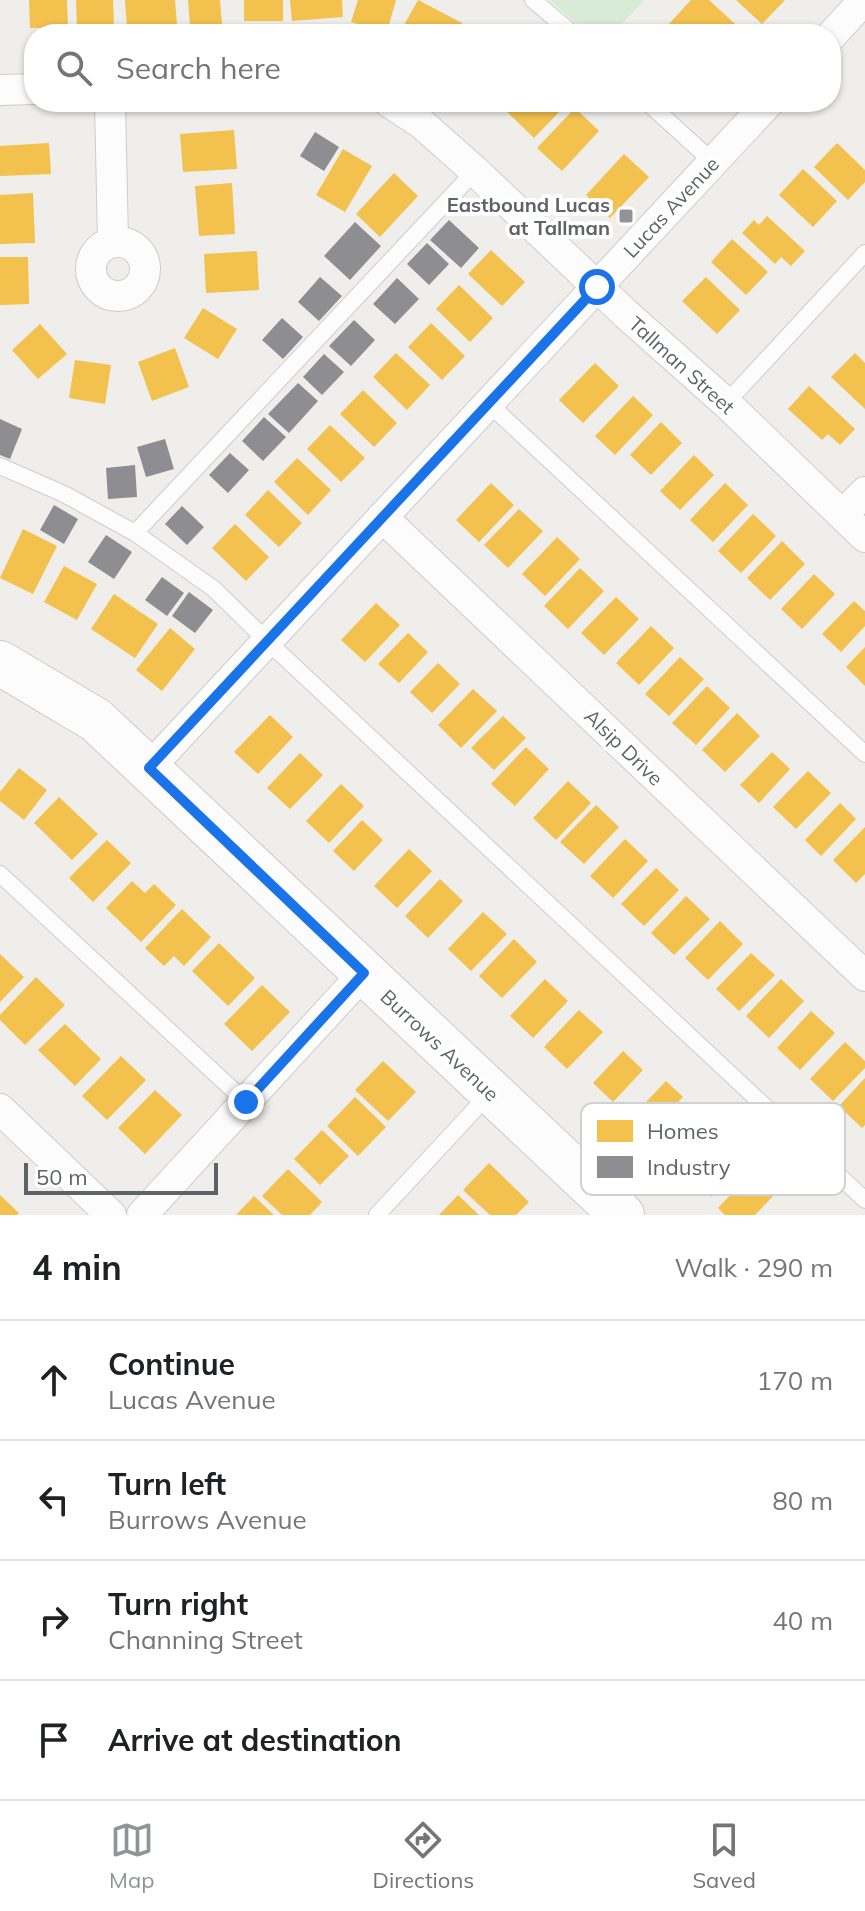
<!DOCTYPE html>
<meta charset="utf-8">
<style>
body{margin:0;font-family:Mulish,sans-serif;background:#f6f6f6;color:#202124}
.scale{position:absolute;left:24px;bottom:20px;width:194px;box-sizing:border-box;padding-left:8px;border:4px solid #5f6368;border-top:0;font-size:22px;line-height:28px;white-space:nowrap;color:#5f6368;-webkit-text-stroke:6px #fff;paint-order:stroke}
.stop{position:absolute;width:24px;height:24px;margin:-18px;border:6px solid #1a73e8;border-radius:50%;background:#fff}
.stop.end{background:#1a73e8;border-color:#fff;box-shadow:0 2px 8px #0008}
.list{margin:0;padding:0;list-style:none}
h2{display:flex;justify-content:space-between;align-items:center;height:104px;margin:0;padding:0 32px;font-size:34px}
h2 small{font-size:26px;font-weight:400;color:#757577}
.list li{display:grid;grid-template-columns:52px 1fr auto;gap:24px;align-items:center;box-sizing:border-box;height:120px;padding:0 32px;border-top:2px solid #e0e0e0}
.list b{display:block;font-size:30px;white-space:nowrap}
.list p{margin:0;font-size:26px;white-space:nowrap;color:#757577}
.list em{font-size:26px;font-style:normal;color:#757577}
.icon{flex:none;width:44px;height:44px;fill:none;stroke:currentColor;stroke-width:2;stroke-linecap:round;stroke-linejoin:round}
.map{position:relative;flex:none;width:865px;height:1215px;overflow:hidden}
.search{position:absolute;background:#fff;box-shadow:0 2px 6px #0004;left:24px;right:24px;top:24px;height:88px;display:flex;align-items:center;gap:20px;box-sizing:border-box;padding:0 28px;border-radius:32px;color:#757577;font-size:30px}
.sheet{height:584px;background:#fff}
nav{display:flex;justify-content:space-around;align-items:center;box-sizing:border-box;height:112px;border-top:2px solid #e0e0e0;background:#fff;font-size:22px;color:#757577}
nav a{display:grid;justify-items:center;gap:4px}
nav .on{color:#919496}
.map>svg:first-child{display:block}
.green{fill:#d8ebd6}
.homes{fill:#f2c14e}
.industry{fill:#8d8d92}
.lines{fill:none;stroke-linecap:round;stroke-linejoin:round}
.lane-casing{stroke:#cbcccc;stroke-width:18}
.street-casing{stroke:#cbcccc;stroke-width:32}
.secondary-casing{stroke:#cacacb;stroke-width:46}
.lane{stroke:#fdfcfc;stroke-width:16}
.street{stroke:#fdfcfc;stroke-width:30}
.secondary{stroke:#fdfcfc;stroke-width:44}
.route{stroke:#1a73e8;stroke-width:10}
.poi-dot{fill:#919496;stroke:#fff;stroke-width:3}
.labels{text-anchor:middle;dominant-baseline:central;stroke-width:8;stroke-linejoin:round;paint-order:stroke}
.poi-label{font-size:20px;font-weight:bold;fill:#5f6368;stroke:#fff;text-anchor:end}
.street-label{font-size:20px;fill:#5f6368;stroke:#fff}
.key{fill:#fff;stroke:#cfd0d2;stroke-width:2}
.key-label{font-size:22px;fill:#5f6368}
</style>
<div class="map">
<svg width="865" height="1215" viewBox="0 0 865 1215">
<rect width="100%" height="100%" fill="#efeeea"/>
<!-- green -->
<path class="green" d="M 550,0 L 644,0 L 612,34 L 588,34 Z"/>
<!-- homes -->
<path class="homes" d="M 29,0 L 67,0 L 68,27 L 30,28 Z
M 76,0 L 113,0 L 114,24 L 77,27 Z
M 125,0 L 175,0 L 177,25 L 127,28 Z
M 188,0 L 220,0 L 222,24 L 190,26 Z
M 244,0 L 283,0 L 283,21 L 244,21 Z
M 290,0 L 342,0 L 343,17 L 292,21 Z
M 358,0 L 396,0 L 387,32 L 351,22 Z
M 418,0 L 462,23 L 456,34 L 399,34 Z
M 691,0 L 709,0 L 746,34 L 678,34 L 668,25 Z
M 736,0 L 785,0 L 762,24 Z
M 497,102 L 557,102 L 563,108 L 534,138 Z
M 575,108 L 599,131 L 562,171 L 537,148 Z
M 234,130 L 237,169 L 183,172 L 180,134 Z
M 49,143 L 51,174 L 0,176 L 0,146 Z
M 837,143 L 865,170 L 865,182 L 848,200 L 814,167 Z
M 343,149 L 372,166 L 345,212 L 316,195 Z
M 624,154 L 649,177 L 610,218 L 586,195 Z
M 803,169 L 837,201 L 813,227 L 779,195 Z
M 394,173 L 418,196 L 380,237 L 356,214 Z
M 232,183 L 235,234 L 199,236 L 195,186 Z
M 33,193 L 35,243 L 0,244 L 0,195 Z
M 767,216 L 805,251 L 791,266 L 781,257 L 775,264 L 742,233 L 754,220 L 759,225 Z
M 732,239 L 768,272 L 746,295 L 711,262 Z
M 491,250 L 525,282 L 502,306 L 468,274 Z
M 257,251 L 259,290 L 206,293 L 204,254 Z
M 0,257 L 28,257 L 29,304 L 0,305 Z
M 706,277 L 740,310 L 717,334 L 682,301 Z
M 459,285 L 493,318 L 470,342 L 436,309 Z
M 203,308 L 237,329 L 218,359 L 184,338 Z
M 431,323 L 465,356 L 442,380 L 408,347 Z
M 40,324 L 67,354 L 38,379 L 12,350 Z
M 175,348 L 189,387 L 152,401 L 138,362 Z
M 396,353 L 430,385 L 407,410 L 373,377 Z
M 855,353 L 865,363 L 865,409 L 831,377 Z
M 75,360 L 111,365 L 105,404 L 69,398 Z
M 595,363 L 619,386 L 583,423 L 559,400 Z
M 809,386 L 855,429 L 840,445 L 828,434 L 822,440 L 788,409 Z
M 363,390 L 397,423 L 374,447 L 340,414 Z
M 633,396 L 653,415 L 615,455 L 595,436 Z
M 661,422 L 682,443 L 651,475 L 630,455 Z
M 330,425 L 365,458 L 341,482 L 307,449 Z
M 694,455 L 714,475 L 680,510 L 660,491 Z
M 297,458 L 331,490 L 308,515 L 274,482 Z
M 491,483 L 514,505 L 479,542 L 456,520 Z
M 725,483 L 748,505 L 713,542 L 690,520 Z
M 268,490 L 302,523 L 279,547 L 245,515 Z
M 519,509 L 543,531 L 508,568 L 484,545 Z
M 753,514 L 776,536 L 741,573 L 718,551 Z
M 235,524 L 269,557 L 246,581 L 212,548 Z
M 23,529 L 57,546 L 33,594 L 0,578 Z
M 557,537 L 580,559 L 545,596 L 522,574 Z
M 782,541 L 805,564 L 770,600 L 747,578 Z
M 64,566 L 97,584 L 77,620 L 44,602 Z
M 580,568 L 604,591 L 568,629 L 544,606 Z
M 814,574 L 835,594 L 802,629 L 781,609 Z
M 114,594 L 158,624 L 135,658 L 91,629 Z
M 616,597 L 639,619 L 604,655 L 581,633 Z
M 854,601 L 865,611 L 865,626 L 841,652 L 822,634 Z
M 376,603 L 400,625 L 365,662 L 341,640 Z
M 651,626 L 674,648 L 639,685 L 616,663 Z
M 170,628 L 195,649 L 162,691 L 136,670 Z
M 408,633 L 428,652 L 399,683 L 378,664 Z
M 865,647 L 865,686 L 846,667 Z
M 680,657 L 704,679 L 669,716 L 645,694 Z
M 438,663 L 460,684 L 432,713 L 410,692 Z
M 707,686 L 730,708 L 696,745 L 672,723 Z
M 473,689 L 497,711 L 461,748 L 438,725 Z
M 737,713 L 760,736 L 725,772 L 702,750 Z
M 270,715 L 293,737 L 258,774 L 234,752 Z
M 503,716 L 526,738 L 494,770 L 471,748 Z
M 526,747 L 549,769 L 515,806 L 491,784 Z
M 772,752 L 790,769 L 759,803 L 740,785 Z
M 300,753 L 323,775 L 290,809 L 267,788 Z
M 19,768 L 47,790 L 24,820 L 0,801 L 0,792 Z
M 808,771 L 831,793 L 796,829 L 773,807 Z
M 568,781 L 591,803 L 556,840 L 533,818 Z
M 341,784 L 364,806 L 329,843 L 306,821 Z
M 59,797 L 98,834 L 72,860 L 34,823 Z
M 840,803 L 856,819 L 821,856 L 805,840 Z
M 596,805 L 619,827 L 584,864 L 560,842 Z
M 362,820 L 383,840 L 354,871 L 333,851 Z
M 865,827 L 865,874 L 856,883 L 833,860 Z
M 625,839 L 648,861 L 613,898 L 590,876 Z
M 107,840 L 131,863 L 93,902 L 69,878 Z
M 409,849 L 432,871 L 397,908 L 374,886 Z
M 656,868 L 679,890 L 644,926 L 621,904 Z
M 440,879 L 463,901 L 428,938 L 405,916 Z
M 132,881 L 145,893 L 154,884 L 176,905 L 141,942 L 106,908 Z
M 686,896 L 710,919 L 674,955 L 651,933 Z
M 182,909 L 211,937 L 184,966 L 174,956 L 164,966 L 145,948 Z
M 483,912 L 507,934 L 471,971 L 448,949 Z
M 720,921 L 743,944 L 708,980 L 685,958 Z
M 514,939 L 537,962 L 502,998 L 479,976 Z
M 219,943 L 255,978 L 228,1006 L 192,971 Z
M 751,953 L 775,975 L 739,1011 L 716,989 Z
M 0,954 L 24,977 L 0,1002 Z
M 36,977 L 65,1005 L 25,1045 L 0,1020 L 0,1015 Z
M 545,979 L 568,1001 L 533,1038 L 510,1016 Z
M 781,979 L 804,1001 L 769,1038 L 746,1016 Z
M 262,985 L 290,1012 L 252,1051 L 224,1024 Z
M 579,1010 L 603,1032 L 567,1069 L 544,1047 Z
M 811,1011 L 835,1033 L 800,1070 L 777,1048 Z
M 65,1024 L 101,1059 L 75,1086 L 38,1050 Z
M 845,1042 L 865,1061 L 865,1068 L 833,1101 L 810,1079 Z
M 623,1051 L 643,1070 L 613,1102 L 593,1083 Z
M 121,1056 L 146,1080 L 107,1120 L 82,1096 Z
M 383,1061 L 416,1092 L 388,1121 L 355,1090 Z
M 865,1078 L 865,1125 L 862,1128 L 839,1106 Z
M 666,1081 L 683,1097 L 645,1137 L 628,1121 Z
M 155,1090 L 182,1115 L 145,1154 L 118,1128 Z
M 355,1097 L 386,1127 L 358,1156 L 327,1126 Z
M 322,1130 L 349,1156 L 320,1185 L 294,1159 Z
M 722,1138 L 746,1160 L 711,1197 L 688,1175 Z
M 489,1163 L 529,1202 L 516,1215 L 490,1215 L 463,1190 Z
M 288,1169 L 322,1202 L 310,1215 L 282,1215 L 262,1196 Z
M 753,1171 L 776,1193 L 755,1215 L 725,1215 L 718,1208 Z
M 0,1195 L 19,1213 L 17,1215 L 0,1215 Z
M 458,1195 L 479,1215 L 439,1215 Z
M 254,1196 L 274,1215 L 236,1215 Z"/>
<!-- industry -->
<path class="industry" d="M 315,132 L 339,147 L 324,171 L 300,156 Z
M 449,220 L 479,248 L 461,268 L 430,240 Z
M 355,222 L 381,246 L 350,280 L 324,256 Z
M 427,243 L 449,264 L 429,285 L 407,264 Z
M 320,277 L 342,296 L 319,321 L 298,302 Z
M 397,278 L 419,299 L 395,324 L 373,304 Z
M 282,318 L 303,337 L 283,359 L 262,340 Z
M 354,320 L 375,340 L 351,366 L 329,346 Z
M 324,354 L 344,372 L 322,395 L 303,377 Z
M 298,383 L 318,401 L 289,433 L 268,414 Z
M 264,417 L 286,437 L 263,461 L 242,441 Z
M 0,419 L 22,429 L 10,459 L 0,455 Z
M 165,439 L 174,469 L 146,477 L 137,447 Z
M 230,453 L 249,470 L 228,493 L 209,475 Z
M 135,465 L 137,497 L 108,499 L 106,468 Z
M 54,505 L 78,519 L 64,544 L 40,530 Z
M 182,506 L 204,527 L 187,545 L 165,524 Z
M 106,535 L 132,552 L 114,579 L 88,562 Z
M 162,577 L 184,593 L 167,616 L 145,600 Z
M 189,592 L 213,610 L 195,633 L 172,616 Z"/>
<g class="lines">
<!-- lane casing -->
<g class="lane-casing">
<path id="lane" d="M 533,0 L 573,34
M 647,102 L 713,162
M 488,403 L 865,754
M 726,403 L 865,253
M 0,466 L 64,494 L 135,533 L 214,589 L 267,641 L 865,1200
M 135,533 L 475,171
M 0,874 L 246,1102
M 377,1215 L 490,1093"/>
</g>
<!-- street casing -->
<g class="street-casing">
<path id="street" d="M 831,36 L 864,0
M 0,90 L 34,89
M 110,102 L 113,242
M 389,102 L 422,124 L 475,171 L 626,314 L 726,403 L 865,537
M91 269a27 27 0 1 1 54 0a27 27 0 1 1-54 0Z
M 842,515 L 865,492
M 382,517 L 865,976
M 149,768 L 769,102
M 0,1109 L 111,1215
M 142,1215 L 364,973"/>
</g>
<!-- secondary casing -->
<g class="secondary-casing">
<path id="secondary" d="M 0,663 L 96,720 L 622,1215"/>
</g>
<!-- lane -->
<use href="#lane" class="lane"/>
<!-- street -->
<use href="#street" class="street"/>
<!-- secondary -->
<use href="#secondary" class="secondary"/>
</g>
<g class="lines">
<!-- route -->
<path class="route" d="M 246,1102 L 364,973 L 149,768 L 597,287"/>
</g>
<!-- markers -->
<rect class="poi-dot" x="618" y="208" width="16" height="16" rx="4"/>
<g class="labels">
<!-- poi labels -->
<g class="poi-label">
<text x="610" y="204">Eastbound Lucas<tspan x="610" dy="23">at Tallman</tspan></text>
</g>
<!-- street labels -->
<g class="street-label">
<text transform="translate(671 207) rotate(-47)">Lucas Avenue</text>
<text transform="translate(682 365) rotate(42)">Tallman Street</text>
<text transform="translate(624 747) rotate(44)">Alsip Drive</text>
<text transform="translate(440 1045) rotate(43)">Burrows Avenue</text>
</g>
</g>
<!-- legend -->
<rect x="581" y="1103" width="264" height="92" rx="12" class="key"/>
<rect x="597" y="1120" width="36" height="22" fill="#f2c14e"/>
<rect x="597" y="1156" width="36" height="22" fill="#8d8d92"/>
<g class="key-label">
<text x="647" y="1139">Homes</text>
<text x="647" y="1175">Industry</text>
</g>
</svg>
<div class="scale">50 m</div>
<div class="stop" style="left:597px;top:287px"></div>
<div class="stop end" style="left:246px;top:1102px"></div>
<div class="search"><svg class="icon" aria-label="search" viewBox="0 0 24 24"><circle cx="10" cy="10" r="6"/><path d="M15 15l6 6"/></svg>Search here</div>
</div>
<section class="sheet">
<h2>4 min<small>Walk · 290 m</small></h2>
<ul class="list">
<li><svg class="icon" aria-label="ahead" viewBox="0 0 24 24"><path d="M12 20V5M6 11l6-6 6 6"/></svg><div><b>Continue</b><p>Lucas Avenue</p></div><em>170 m</em></li>
<li><svg class="icon" aria-label="left" viewBox="0 0 24 24"><path d="M17 20v-9H6M10 6l-5 5 5 5"/></svg><div><b>Turn left</b><p>Burrows Avenue</p></div><em>80 m</em></li>
<li><svg class="icon" aria-label="right" viewBox="0 0 24 24"><path d="M7 20v-9h11M14 6l5 5-5 5"/></svg><div><b>Turn right</b><p>Channing Street</p></div><em>40 m</em></li>
<li><svg class="icon" aria-label="arrive" viewBox="0 0 24 24"><path d="M6 21V4h12l-3 4 3 4H6"/></svg><div><b>Arrive at destination</b></div></li>
</ul>
</section>
<nav>
<a class="on"><svg class="icon" aria-label="map" viewBox="0 0 24 24"><path d="M3 6l6-2 6 2 6-2v14l-6 2-6-2-6 2zM9 4v14M15 6v14"/></svg>Map</a>
<a><svg class="icon" aria-label="directions" viewBox="0 0 24 24"><path d="M12 3l9 9-9 9-9-9zM9 14v-3h6M13 9l2 2-2 2"/></svg>Directions</a>
<a><svg class="icon" aria-label="saved" viewBox="0 0 24 24"><path d="M7 4h10v16l-5-4-5 4z"/></svg>Saved</a>
</nav>
